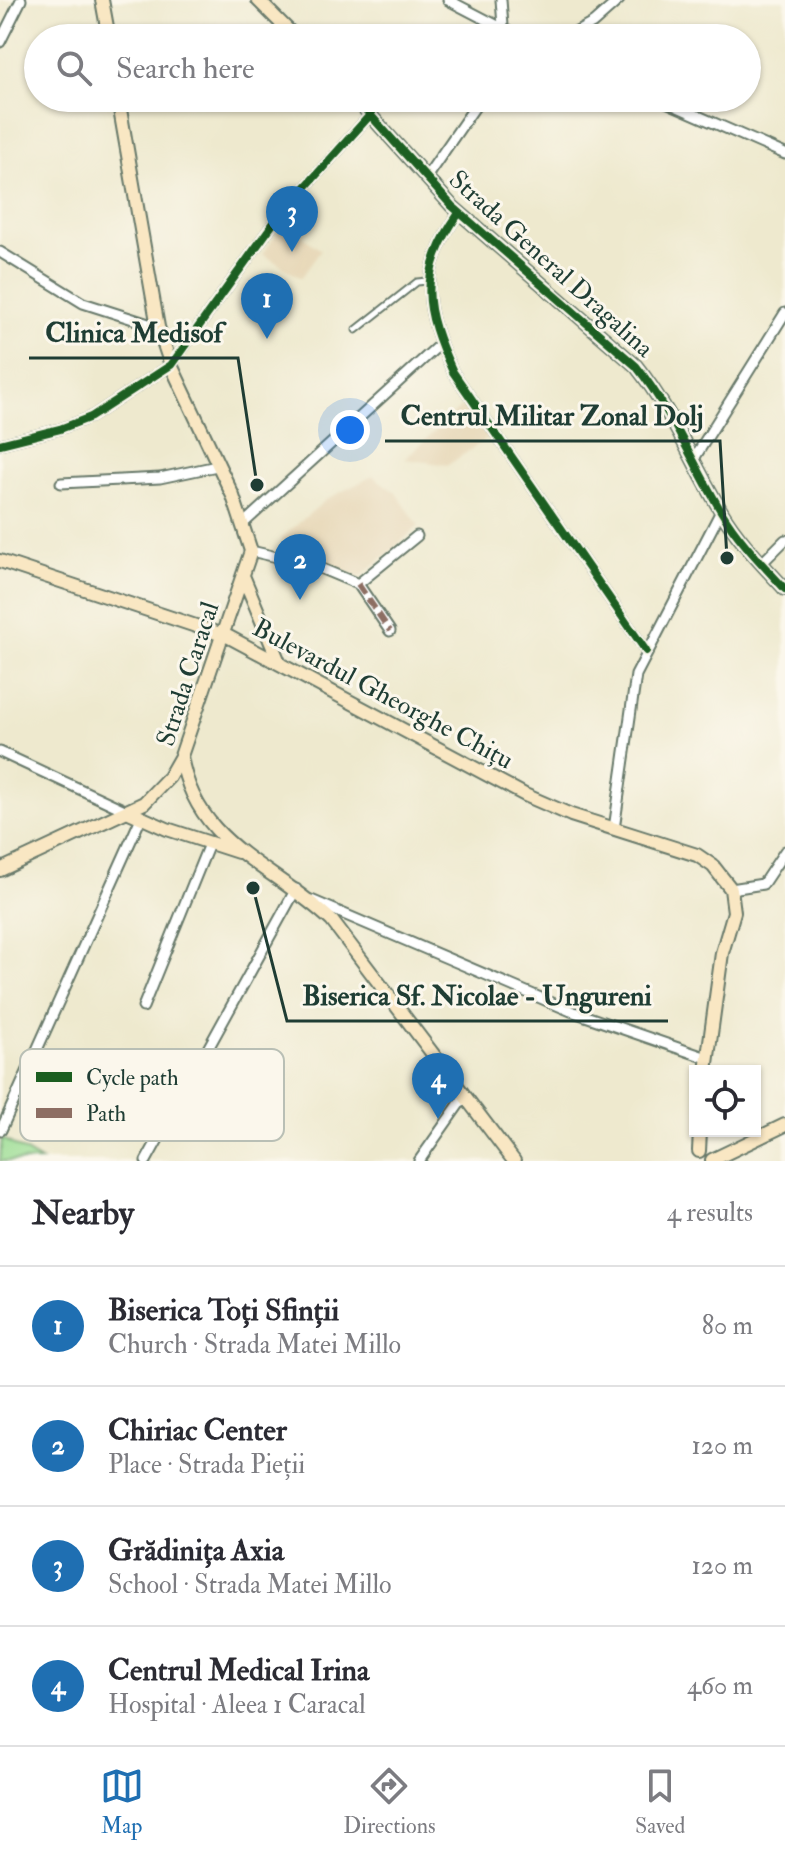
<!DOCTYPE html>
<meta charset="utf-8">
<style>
body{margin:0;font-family:"IM FELL Double Pica",serif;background:#f7f7f7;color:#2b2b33}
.controls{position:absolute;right:24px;bottom:24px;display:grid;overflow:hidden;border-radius:0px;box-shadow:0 2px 6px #0004}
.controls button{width:72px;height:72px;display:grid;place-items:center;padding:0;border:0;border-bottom:2px solid #e1e1e2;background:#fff;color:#2b2b33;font:40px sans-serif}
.you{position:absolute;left:350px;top:430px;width:28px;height:28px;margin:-20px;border:6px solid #fff;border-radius:50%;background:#1a73e8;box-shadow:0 0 0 12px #1a73e833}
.badge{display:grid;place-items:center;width:52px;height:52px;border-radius:50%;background:#1f6fb2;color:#fff;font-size:26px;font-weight:700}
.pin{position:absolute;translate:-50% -66px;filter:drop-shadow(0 2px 4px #0008)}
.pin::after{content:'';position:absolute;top:42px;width:28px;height:24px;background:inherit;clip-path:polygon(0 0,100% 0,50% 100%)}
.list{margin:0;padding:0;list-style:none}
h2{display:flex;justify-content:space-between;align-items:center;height:104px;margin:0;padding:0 32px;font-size:34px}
h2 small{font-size:26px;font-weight:400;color:#7c7c81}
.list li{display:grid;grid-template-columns:52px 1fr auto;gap:24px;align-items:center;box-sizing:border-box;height:120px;padding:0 32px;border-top:2px solid #e1e1e2}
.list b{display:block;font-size:30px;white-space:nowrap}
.list p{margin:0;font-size:26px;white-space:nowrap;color:#7c7c81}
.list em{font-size:26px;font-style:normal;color:#7c7c81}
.icon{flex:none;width:44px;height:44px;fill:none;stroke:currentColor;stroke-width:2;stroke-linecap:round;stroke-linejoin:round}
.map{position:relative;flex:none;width:785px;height:1161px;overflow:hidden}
.search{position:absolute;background:#fff;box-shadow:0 2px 6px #0004;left:24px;right:24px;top:24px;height:88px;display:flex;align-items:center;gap:20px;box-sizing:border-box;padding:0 28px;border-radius:44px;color:#7c7c81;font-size:30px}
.sheet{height:584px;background:#fff}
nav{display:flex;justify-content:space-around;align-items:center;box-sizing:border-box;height:112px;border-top:2px solid #e1e1e2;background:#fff;font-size:22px;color:#7c7c81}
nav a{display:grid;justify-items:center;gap:4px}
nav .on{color:#1f6fb2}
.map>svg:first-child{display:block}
.built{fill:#e8d9ba}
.green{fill:#9dde95;stroke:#5e8e64;stroke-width:2}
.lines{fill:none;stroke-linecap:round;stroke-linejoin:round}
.lane-casing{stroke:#67796a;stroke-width:9}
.street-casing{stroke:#67796a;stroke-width:13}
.secondary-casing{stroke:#67796a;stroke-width:16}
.lane{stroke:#fff;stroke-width:5}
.street{stroke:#fff;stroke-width:9}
.secondary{stroke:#f9e7c3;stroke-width:12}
.quiet{stroke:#8d6e63;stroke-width:6;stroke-dasharray:12 6;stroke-linecap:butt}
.cycleway-casing{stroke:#fbf7ec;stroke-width:13}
.cycleway{stroke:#1b5e20;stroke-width:8}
.labels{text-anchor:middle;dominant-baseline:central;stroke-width:6;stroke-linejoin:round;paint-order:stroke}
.street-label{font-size:26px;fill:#1f3d34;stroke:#fbf7ec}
.key{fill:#fbf7ec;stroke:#b9bfb5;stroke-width:2}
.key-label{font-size:22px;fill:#1f3d34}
.leader{fill:none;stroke:#1f3d34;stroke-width:3}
.callout-dot{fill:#1f3d34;stroke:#fbf7ec;stroke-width:3}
.callout-label{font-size:28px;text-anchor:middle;font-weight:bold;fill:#1f3d34;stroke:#fbf7ec;stroke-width:6;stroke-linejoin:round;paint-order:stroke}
</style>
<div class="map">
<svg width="785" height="1161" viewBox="0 0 785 1161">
<rect width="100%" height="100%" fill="#fbf7ec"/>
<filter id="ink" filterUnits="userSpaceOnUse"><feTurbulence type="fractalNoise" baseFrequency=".0125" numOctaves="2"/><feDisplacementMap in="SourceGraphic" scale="16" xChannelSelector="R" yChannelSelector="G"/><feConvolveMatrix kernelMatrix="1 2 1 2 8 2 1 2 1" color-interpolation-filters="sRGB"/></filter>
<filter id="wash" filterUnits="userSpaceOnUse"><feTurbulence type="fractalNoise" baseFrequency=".006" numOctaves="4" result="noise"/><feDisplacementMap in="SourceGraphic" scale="32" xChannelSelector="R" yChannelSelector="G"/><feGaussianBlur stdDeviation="1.8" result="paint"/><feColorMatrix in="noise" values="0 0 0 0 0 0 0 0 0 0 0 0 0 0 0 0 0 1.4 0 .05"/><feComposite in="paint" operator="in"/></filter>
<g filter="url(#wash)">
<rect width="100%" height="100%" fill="#eee9ce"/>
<!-- built -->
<path class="built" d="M 284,223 L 321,250 L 301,278 L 263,254 Z
M 464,404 L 488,438 L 448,465 L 405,459 Z
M 373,476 L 396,493 L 419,526 L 360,577 L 299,555 L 280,539 L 327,499 Z"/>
<!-- green -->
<path class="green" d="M 2,1138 L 41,1161 L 0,1161 Z"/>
</g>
<g filter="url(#ink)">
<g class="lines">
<!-- lane casing -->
<g class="lane-casing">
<path id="lane" d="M 356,330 L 417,282 L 427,281"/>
</g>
<!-- street casing -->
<g class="street-casing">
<path id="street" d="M 448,0 L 521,38
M 501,0 L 504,38
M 566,38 L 593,23 L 619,0
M 0,42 L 21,0
M 657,98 L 785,154
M 427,176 L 481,98
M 459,213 C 417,273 424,309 453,372 L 646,651
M 0,252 L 83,303 L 158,327
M 0,444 L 60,429 L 91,417 L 171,365 L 275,221 L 371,114
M 695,457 L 785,313
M 61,483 L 160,478 L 217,466
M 244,523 L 440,344
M 251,551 L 315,566 L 358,584 L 417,536
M 762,563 L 785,540
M 358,584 L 390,631
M 0,752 L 129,812
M 614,829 L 636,675 L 721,511
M 731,889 L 763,884 L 785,851
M 311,900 L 571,1011 L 707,1058
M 143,1007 L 209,844
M 1,1130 L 141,818
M 146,1161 L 296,889
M 419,1161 L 464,1097"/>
</g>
<!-- secondary casing -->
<g class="secondary-casing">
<path id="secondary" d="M 102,0 L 109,38
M 258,0 L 296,38
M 118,98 L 158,327 L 171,365 L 233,496 L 251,551 L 181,756 C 196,846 272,864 332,921 L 514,1161
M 355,98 L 452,206 L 636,366 C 672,411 692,462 721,511 C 738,540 763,565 785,589
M 0,561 L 229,637 L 525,795 L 571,815 L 697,855 L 713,866 L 731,889 L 734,912 L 722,953 L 706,1071
M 244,578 L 279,662
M 129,812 L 167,829 L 238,852
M 0,870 L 144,803 L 169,777 L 181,756
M 699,1151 L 700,1131
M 712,1160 L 785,1125"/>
</g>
<!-- lane -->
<use href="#lane" class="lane"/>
<!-- street -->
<use href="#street" class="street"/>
<!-- secondary -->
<use href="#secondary" class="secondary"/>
<!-- quiet -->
<path class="quiet" d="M 358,584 L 390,631"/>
<!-- cycleway casing -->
<g class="cycleway-casing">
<path id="cycleway" d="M 355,98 L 452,206 L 636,366 C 672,411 692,462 721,511 C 738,540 763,565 785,589
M 459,213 C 417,273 424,309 453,372 L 646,651
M 0,444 L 60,429 L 91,417 L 171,365 L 275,221 L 371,114"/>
</g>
<!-- cycleway -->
<use href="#cycleway" class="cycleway"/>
</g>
</g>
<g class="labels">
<!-- street labels -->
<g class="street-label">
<text transform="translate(551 264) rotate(42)">Strada General Dragalina</text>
<text transform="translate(188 674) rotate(-72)">Strada Caracal</text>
<text transform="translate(383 694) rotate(28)">Bulevardul Gheorghe Chițu</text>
</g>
</g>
<!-- legend -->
<rect x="20" y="1049" width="264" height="92" rx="12" class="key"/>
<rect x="36" y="1072" width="36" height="10" fill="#1b5e20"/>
<rect x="36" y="1108" width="36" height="10" fill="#8d6e63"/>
<g class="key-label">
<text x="86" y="1085">Cycle path</text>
<text x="86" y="1121">Path</text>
</g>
<!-- callouts -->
<path class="leader" d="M257 485L238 358H29M727 558L720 441H385M253 888L287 1021H668"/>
<g class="callout-dot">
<circle cx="257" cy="485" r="8"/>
<circle cx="727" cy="558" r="8"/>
<circle cx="253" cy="888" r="8"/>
</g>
<g class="callout-label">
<text x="134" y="342">Clinica Medisof</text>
<text x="552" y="425">Centrul Militar Zonal Dolj</text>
<text x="477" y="1005">Biserica Sf. Nicolae - Ungureni</text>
</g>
</svg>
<div class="controls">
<button><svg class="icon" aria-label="locate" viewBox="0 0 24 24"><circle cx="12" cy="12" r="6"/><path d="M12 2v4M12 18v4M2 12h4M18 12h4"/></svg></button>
</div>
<div class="you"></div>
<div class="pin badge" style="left:267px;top:339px">1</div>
<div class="pin badge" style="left:300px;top:600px">2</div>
<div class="pin badge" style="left:292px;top:252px">3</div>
<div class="pin badge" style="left:438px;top:1119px">4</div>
<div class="search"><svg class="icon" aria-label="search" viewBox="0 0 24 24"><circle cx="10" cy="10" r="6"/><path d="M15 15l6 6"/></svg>Search here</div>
</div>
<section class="sheet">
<h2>Nearby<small>4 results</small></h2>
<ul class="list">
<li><span class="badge">1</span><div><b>Biserica Toți Sfinții</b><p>Church · Strada Matei Millo</p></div><em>80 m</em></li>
<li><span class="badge">2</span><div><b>Chiriac Center</b><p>Place · Strada Pieții</p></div><em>120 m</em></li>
<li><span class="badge">3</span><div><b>Grădinița Axia</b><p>School · Strada Matei Millo</p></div><em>120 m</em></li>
<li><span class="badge">4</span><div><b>Centrul Medical Irina</b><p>Hospital · Aleea 1 Caracal</p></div><em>460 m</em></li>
</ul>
</section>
<nav>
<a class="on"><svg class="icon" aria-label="map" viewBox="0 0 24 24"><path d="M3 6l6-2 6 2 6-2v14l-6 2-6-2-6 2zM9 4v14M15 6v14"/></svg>Map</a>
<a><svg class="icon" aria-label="directions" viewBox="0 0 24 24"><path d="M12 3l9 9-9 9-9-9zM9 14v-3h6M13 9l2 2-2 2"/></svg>Directions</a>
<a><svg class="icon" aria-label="saved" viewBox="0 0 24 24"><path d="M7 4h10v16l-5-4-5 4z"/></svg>Saved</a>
</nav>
